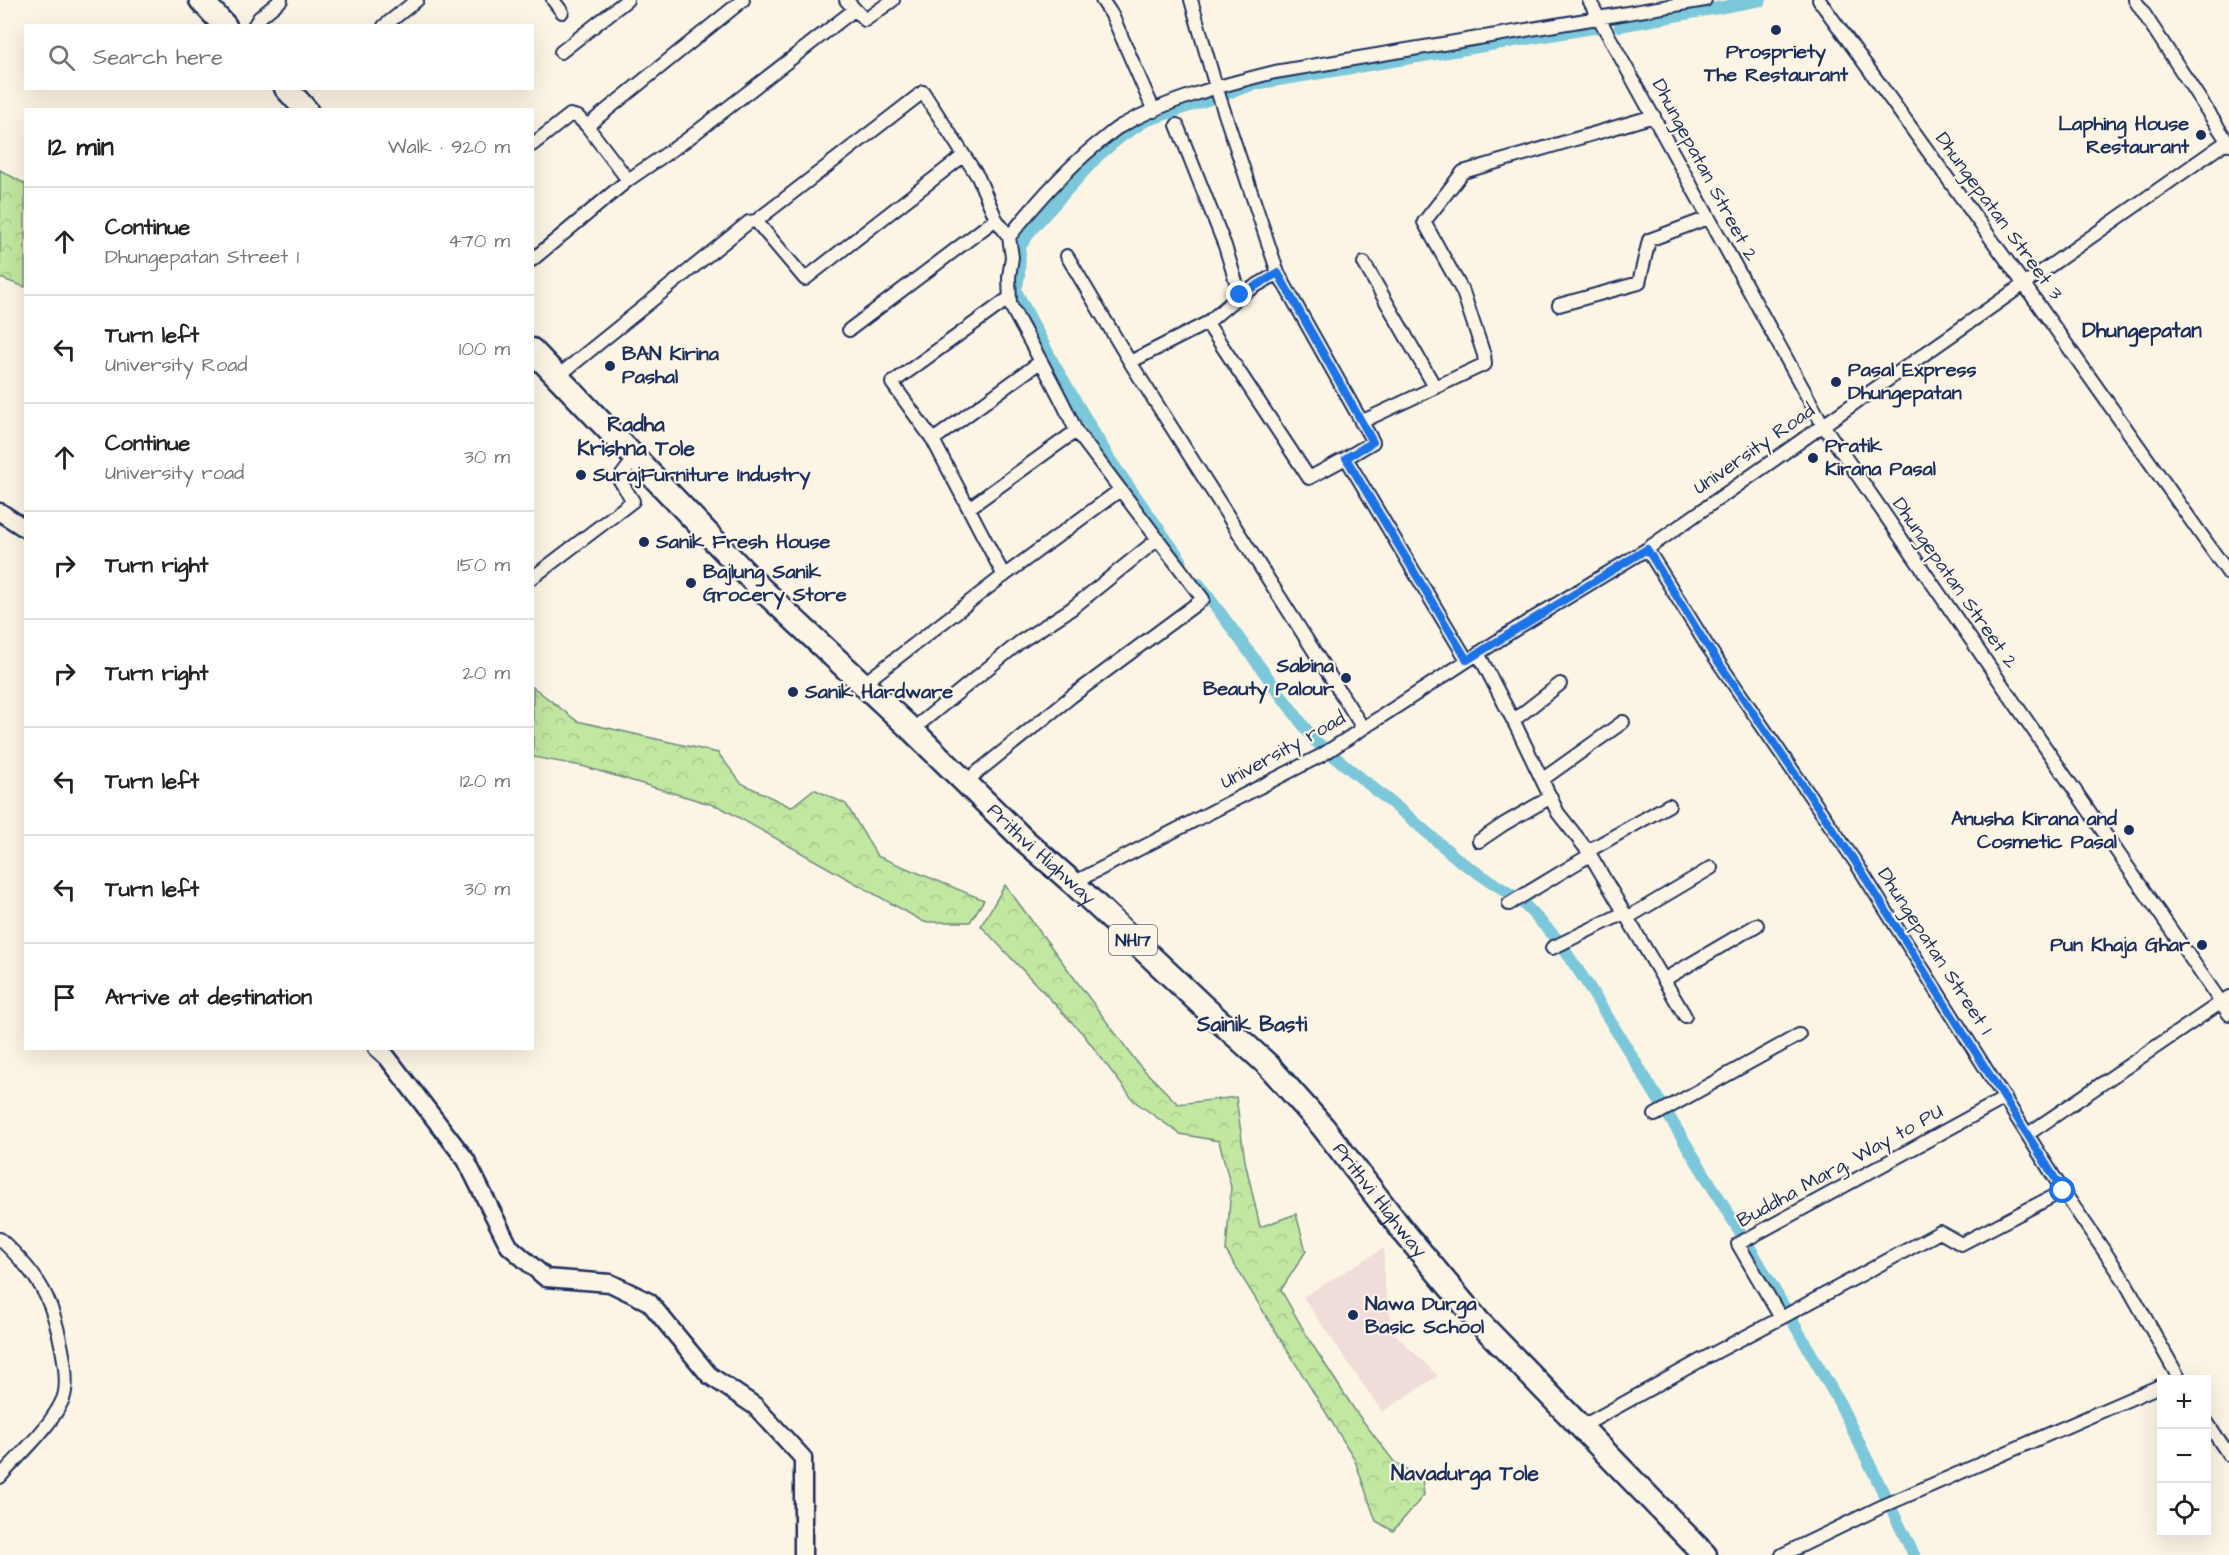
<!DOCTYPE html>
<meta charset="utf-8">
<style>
body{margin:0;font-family:"Architects Daughter",sans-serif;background:#f6f6f6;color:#222}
.controls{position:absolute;right:18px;bottom:18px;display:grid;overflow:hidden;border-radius:0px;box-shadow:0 6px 24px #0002}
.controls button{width:54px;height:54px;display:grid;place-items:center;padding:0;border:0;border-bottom:2px solid #e0e0e0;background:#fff;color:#222;font:30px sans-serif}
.stop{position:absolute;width:18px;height:18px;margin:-14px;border:4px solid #1a73e8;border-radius:50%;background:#fff}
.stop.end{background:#1a73e8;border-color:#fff;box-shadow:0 2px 6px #0008}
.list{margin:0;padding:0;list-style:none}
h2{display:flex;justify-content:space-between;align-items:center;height:78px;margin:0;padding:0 24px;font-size:26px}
h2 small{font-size:20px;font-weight:400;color:#767676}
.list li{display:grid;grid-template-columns:39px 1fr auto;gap:18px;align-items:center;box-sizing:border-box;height:108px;padding:0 24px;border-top:2px solid #e0e0e0}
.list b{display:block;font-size:22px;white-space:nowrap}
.list p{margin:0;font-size:20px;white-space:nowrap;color:#767676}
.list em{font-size:20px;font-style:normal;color:#767676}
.icon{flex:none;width:33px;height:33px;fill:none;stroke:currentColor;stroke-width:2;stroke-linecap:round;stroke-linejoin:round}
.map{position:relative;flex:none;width:2229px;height:1555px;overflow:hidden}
.search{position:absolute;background:#fff;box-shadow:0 6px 24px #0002;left:24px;top:24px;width:510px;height:66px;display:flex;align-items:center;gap:15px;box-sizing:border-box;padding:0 21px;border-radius:0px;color:#767676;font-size:22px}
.panel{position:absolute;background:#fff;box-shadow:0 6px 24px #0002;left:24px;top:108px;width:510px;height:942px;border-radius:0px}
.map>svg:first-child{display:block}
.built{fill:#f0dcd8}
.forest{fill:url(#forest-crowns);stroke:#6e8b80;stroke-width:1.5}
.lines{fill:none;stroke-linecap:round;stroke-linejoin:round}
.canal{stroke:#7cc8da;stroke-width:12}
.street-casing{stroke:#1b2f5e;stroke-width:16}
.secondary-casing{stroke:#1b2f5e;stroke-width:21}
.highway-casing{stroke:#1b2f5e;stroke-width:27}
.street{stroke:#fcf5e5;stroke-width:12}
.secondary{stroke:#fcf5e5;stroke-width:16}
.highway{stroke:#fcf5e5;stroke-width:22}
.route{stroke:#1a73e8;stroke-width:8}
.poi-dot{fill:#1b2f5e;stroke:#fcf5e5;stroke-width:2}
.labels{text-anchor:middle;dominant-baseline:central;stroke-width:4.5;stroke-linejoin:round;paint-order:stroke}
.shield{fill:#fcf5e5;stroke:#5e6a86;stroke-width:1.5}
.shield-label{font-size:18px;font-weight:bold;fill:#1b2f5e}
.poi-label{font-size:20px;font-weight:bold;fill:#1b2f5e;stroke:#fcf5e5;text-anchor:start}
.street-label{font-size:20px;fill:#1b2f5e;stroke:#fcf5e5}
.neighbourhood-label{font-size:21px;font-weight:bold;fill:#1b2f5e;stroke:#fcf5e5}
</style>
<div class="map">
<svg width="2229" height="1555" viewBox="0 0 2229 1555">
<defs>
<pattern id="forest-crowns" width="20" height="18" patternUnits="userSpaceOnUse" patternTransform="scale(1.5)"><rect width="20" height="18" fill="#c2e7a1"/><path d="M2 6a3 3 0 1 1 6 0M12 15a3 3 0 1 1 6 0" fill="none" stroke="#a6c68d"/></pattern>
</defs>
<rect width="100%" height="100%" fill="#fcf5e5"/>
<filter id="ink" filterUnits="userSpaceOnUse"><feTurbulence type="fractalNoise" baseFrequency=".0167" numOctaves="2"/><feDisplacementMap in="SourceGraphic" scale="12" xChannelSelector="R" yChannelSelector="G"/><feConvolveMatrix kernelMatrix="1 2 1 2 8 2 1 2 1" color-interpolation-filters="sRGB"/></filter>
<g filter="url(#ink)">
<!-- built -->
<path class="built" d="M 1384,1248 L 1384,1283 L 1394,1333 L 1438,1376 L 1382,1412 L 1303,1297 Z"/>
<!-- forest -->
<path class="forest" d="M 0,170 L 25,184 L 25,287 L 0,278 Z
M 533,687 L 577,721 L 718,753 L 741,783 L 791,807 L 814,789 L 846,804 L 877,856 L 984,900 L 970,922 L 924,922 L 720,807 L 582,766 L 533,757 Z
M 1005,885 L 1139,1065 L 1178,1104 L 1236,1097 L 1245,1161 L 1260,1227 L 1296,1214 L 1306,1251 L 1281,1290 L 1310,1341 L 1356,1412 L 1395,1463 L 1422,1478 L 1424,1495 L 1393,1531 L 1376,1521 L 1354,1458 L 1226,1251 L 1231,1187 L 1219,1141 L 1180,1134 L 1134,1101 L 1083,1034 L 981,926 Z"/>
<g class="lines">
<!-- canal -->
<path class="canal" d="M 1620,26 L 1761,0
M 1222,95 L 1255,84 L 1599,27
M 1181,560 L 1110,460 L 1054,364 L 1016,291 L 1019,275 L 1020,247 L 1032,229 L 1098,156 L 1122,136 L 1145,121 L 1213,98
M 1199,584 L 1314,740 L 1409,817 L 1461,862 L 1521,901 L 1558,940 L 1588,985 L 1756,1258 L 1839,1402 L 1914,1555"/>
<!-- street casing -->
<g class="street-casing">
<path id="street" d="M 553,0 L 562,12
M 743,0 L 587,126 L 628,180 L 685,141 L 854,10
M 846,0 L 865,20 L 893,0
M 1102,0 L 1112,15 L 1154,111
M 1191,0 L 1216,87 L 1278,273 L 1373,442 L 1346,458
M 1589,0 L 1823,425 L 2229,1014
M 1819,0 L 2023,283 L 2229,574
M 2135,0 L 2229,144
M 254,26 L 259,18 L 281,0
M 384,26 L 417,0
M 561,52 L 627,0
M 1177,125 L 1225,246 L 1240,295
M 532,145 L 570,115 L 578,117 L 587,126
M 756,221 L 805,279 L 963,156
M 1009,237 C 1035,204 1064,171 1097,144 C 1104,139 1111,132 1119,127 C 1166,100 1222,85 1275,72 L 1705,0
M 1067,256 L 1130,362 L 1363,728
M 532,260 L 628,180
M 1364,263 L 1435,387
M 1559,305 L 1639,283 L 1649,240 L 1708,218
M 1207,323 L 1309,478 L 1346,458 L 1467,660
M 849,330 L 996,219
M 1130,362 L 1207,323 L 1240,295 L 1278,273
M 557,377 L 749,222 L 756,221 L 923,92 L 978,177 L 996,219 L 1009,237 L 1012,257 L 1009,277 L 1010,304 L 1005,301 L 1001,304 L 892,383 L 933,440 L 1004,576
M 1361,422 L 1485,364 L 1484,355 L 1463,292 L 1424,222 L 1463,172 L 1654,116
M 933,440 L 1040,362
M 969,508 L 1076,431
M 1647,549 L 1706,644 L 1856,863 L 2063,1191 L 2124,1280 L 2180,1380
M 532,578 L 633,501 L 619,479 L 635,458
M 1478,653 L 1515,724 L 1558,813 L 1588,851 L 1685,1016
M 863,684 L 998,580 L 1120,490
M 1514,720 L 1560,684
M 912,730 L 1020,642 L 1071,609 L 1158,539
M 1543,779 L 1623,722
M 965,782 L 1072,696 L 1203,599 L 1076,431 C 1057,387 1032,347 1010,304
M 1479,841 L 1504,824 L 1551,797
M 1588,851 L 1669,805
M 1073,883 L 1322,755 L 1519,627 L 1647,549 L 2229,140
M 1509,904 L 1590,855
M 1627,918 L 1711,868
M 1552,948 L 1624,913
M 1665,979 L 1757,925
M 1655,1115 L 1799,1035
M 2028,1134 L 2229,997
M 0,1239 C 16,1254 37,1276 46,1296 C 56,1317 72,1377 63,1399 C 51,1427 20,1454 0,1477
M 1781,1318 L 1940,1232 L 1961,1244 L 2063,1191
M 2206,1421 L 2229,1455
M 1581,1427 L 1703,1359 L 1781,1318 L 1738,1244 L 2005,1098
M 1782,1555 L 1881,1507 L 2162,1385"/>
</g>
<!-- secondary casing -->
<g class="secondary-casing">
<path id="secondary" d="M 0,512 L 26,529
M 377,1048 L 387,1057 L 466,1160 L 509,1246 L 546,1278 L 610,1283 L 649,1302 L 709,1375 L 755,1406 L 803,1458 L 803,1555"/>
</g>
<!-- highway casing -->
<g class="highway-casing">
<g id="highway">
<path d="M 201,0 L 225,26"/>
<path d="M 286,88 L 306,110"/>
<path id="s1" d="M 532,350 L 755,583 L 912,730 L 1023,839 L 1073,883 L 1205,1008 L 1268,1065 L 1323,1127 L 1403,1231 L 1479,1322 L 1705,1555"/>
</g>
</g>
<!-- street -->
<use href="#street" class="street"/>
<!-- secondary -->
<use href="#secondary" class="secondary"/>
<!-- highway -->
<use href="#highway" class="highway"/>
</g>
</g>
<g class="lines" filter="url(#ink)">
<!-- route -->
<path class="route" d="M 1240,295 L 1278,273 L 1373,442 L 1346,458 L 1467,660 L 1647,549 L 1706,644 L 1856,863 L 2063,1191"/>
</g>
<!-- markers -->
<g class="poi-dot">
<circle cx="1776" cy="30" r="6"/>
<circle cx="2201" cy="135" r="6"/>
<circle cx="610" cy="366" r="6"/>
<circle cx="1836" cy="382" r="6"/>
<circle cx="1813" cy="458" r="6"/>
<circle cx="581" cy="475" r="6"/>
<circle cx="644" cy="542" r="6"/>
<circle cx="691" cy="583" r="6"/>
<circle cx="1346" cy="678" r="6"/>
<circle cx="793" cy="692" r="6"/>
<circle cx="2129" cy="830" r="6"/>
<circle cx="2202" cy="945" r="6"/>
<circle cx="1353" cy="1315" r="6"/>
</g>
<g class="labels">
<!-- shield labels -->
<rect class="shield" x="1109" y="925" width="48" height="30" rx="4.5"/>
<g class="shield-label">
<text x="1133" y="940">NH17</text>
</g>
<!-- poi labels -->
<g class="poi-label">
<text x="1776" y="52" text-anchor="middle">Prospriety<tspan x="1776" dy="23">The Restaurant</tspan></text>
<text x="2189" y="124" text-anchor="end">Laphing House<tspan x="2189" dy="23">Restaurant</tspan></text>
<text x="622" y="354">BAN Kirina<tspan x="622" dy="23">Pashal</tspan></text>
<text x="1848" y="370">Pasal Express<tspan x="1848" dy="23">Dhungepatan</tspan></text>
<text x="1825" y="446">Pratik<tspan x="1825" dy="23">Kirana Pasal</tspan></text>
<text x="593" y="475">SurajFurniture Industry</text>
<text x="656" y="542">Sanik Fresh House</text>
<text x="703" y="572">Bajlung Sanik<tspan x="703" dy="23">Grocery Store</tspan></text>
<text x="1334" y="666" text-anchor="end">Sabina<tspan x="1334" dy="23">Beauty Palour</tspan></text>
<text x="805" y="692">Sanik Hardware</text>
<text x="2117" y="819" text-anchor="end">Anusha Kirana and<tspan x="2117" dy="23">Cosmetic Pasal</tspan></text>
<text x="2190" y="945" text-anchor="end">Pun Khaja Ghar</text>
<text x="1365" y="1304">Nawa Durga<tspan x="1365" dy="23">Basic School</tspan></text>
</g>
<!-- street labels -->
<g class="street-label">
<text transform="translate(1705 170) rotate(62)">Dhungepatan Street 2</text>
<text transform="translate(1999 216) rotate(54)">Dhungepatan Street 3</text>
<text transform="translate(1754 449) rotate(-35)">University Road</text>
<text transform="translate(1955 583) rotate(55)">Dhungepatan Street 2</text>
<text transform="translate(1283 750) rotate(-29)">University road</text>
<text stroke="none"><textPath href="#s1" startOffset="717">Prithvi Highway</textPath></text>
<text transform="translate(1935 951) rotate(57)">Dhungepatan Street 1</text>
<text transform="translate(1840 1166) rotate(-29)">Buddha Marg, Way to PU</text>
<text stroke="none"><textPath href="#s1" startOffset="1202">Prithvi Highway</textPath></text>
</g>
<!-- neighbourhood labels -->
<g class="neighbourhood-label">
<text x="2142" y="330">Dhungepatan</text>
<text x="636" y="424">Radha<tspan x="636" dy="24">Krishna Tole</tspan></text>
<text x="1252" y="1024">Sainik Basti</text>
<text x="1465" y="1473">Navadurga Tole</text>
</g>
</g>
</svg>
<div class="controls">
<button>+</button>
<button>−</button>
<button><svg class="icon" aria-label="locate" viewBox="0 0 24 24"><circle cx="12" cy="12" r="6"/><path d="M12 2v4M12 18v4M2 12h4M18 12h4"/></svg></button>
</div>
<div class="stop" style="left:2063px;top:1191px"></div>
<div class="stop end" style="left:1240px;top:295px"></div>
<div class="search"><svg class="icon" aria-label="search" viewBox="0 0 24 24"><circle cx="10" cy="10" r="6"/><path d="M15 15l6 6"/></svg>Search here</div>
<section class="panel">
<h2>12 min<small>Walk · 920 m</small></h2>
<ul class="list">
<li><svg class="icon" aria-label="ahead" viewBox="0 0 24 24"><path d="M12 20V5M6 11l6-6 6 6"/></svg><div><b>Continue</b><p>Dhungepatan Street 1</p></div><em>470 m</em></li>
<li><svg class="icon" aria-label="left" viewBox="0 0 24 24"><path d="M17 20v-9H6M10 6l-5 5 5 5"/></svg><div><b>Turn left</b><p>University Road</p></div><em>100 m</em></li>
<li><svg class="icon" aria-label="ahead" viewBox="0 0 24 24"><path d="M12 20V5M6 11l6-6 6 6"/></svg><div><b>Continue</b><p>University road</p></div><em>30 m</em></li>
<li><svg class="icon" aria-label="right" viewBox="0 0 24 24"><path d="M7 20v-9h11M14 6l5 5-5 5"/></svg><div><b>Turn right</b></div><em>150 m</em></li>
<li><svg class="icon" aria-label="right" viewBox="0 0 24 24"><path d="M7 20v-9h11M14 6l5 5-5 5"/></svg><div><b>Turn right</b></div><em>20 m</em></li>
<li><svg class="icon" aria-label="left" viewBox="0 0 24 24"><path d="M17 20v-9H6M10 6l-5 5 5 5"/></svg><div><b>Turn left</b></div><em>120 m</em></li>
<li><svg class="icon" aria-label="left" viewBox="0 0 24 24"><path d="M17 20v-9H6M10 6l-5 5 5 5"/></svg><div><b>Turn left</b></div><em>30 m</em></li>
<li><svg class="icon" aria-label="arrive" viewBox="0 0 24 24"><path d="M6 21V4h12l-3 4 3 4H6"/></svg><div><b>Arrive at destination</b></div></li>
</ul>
</section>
</div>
